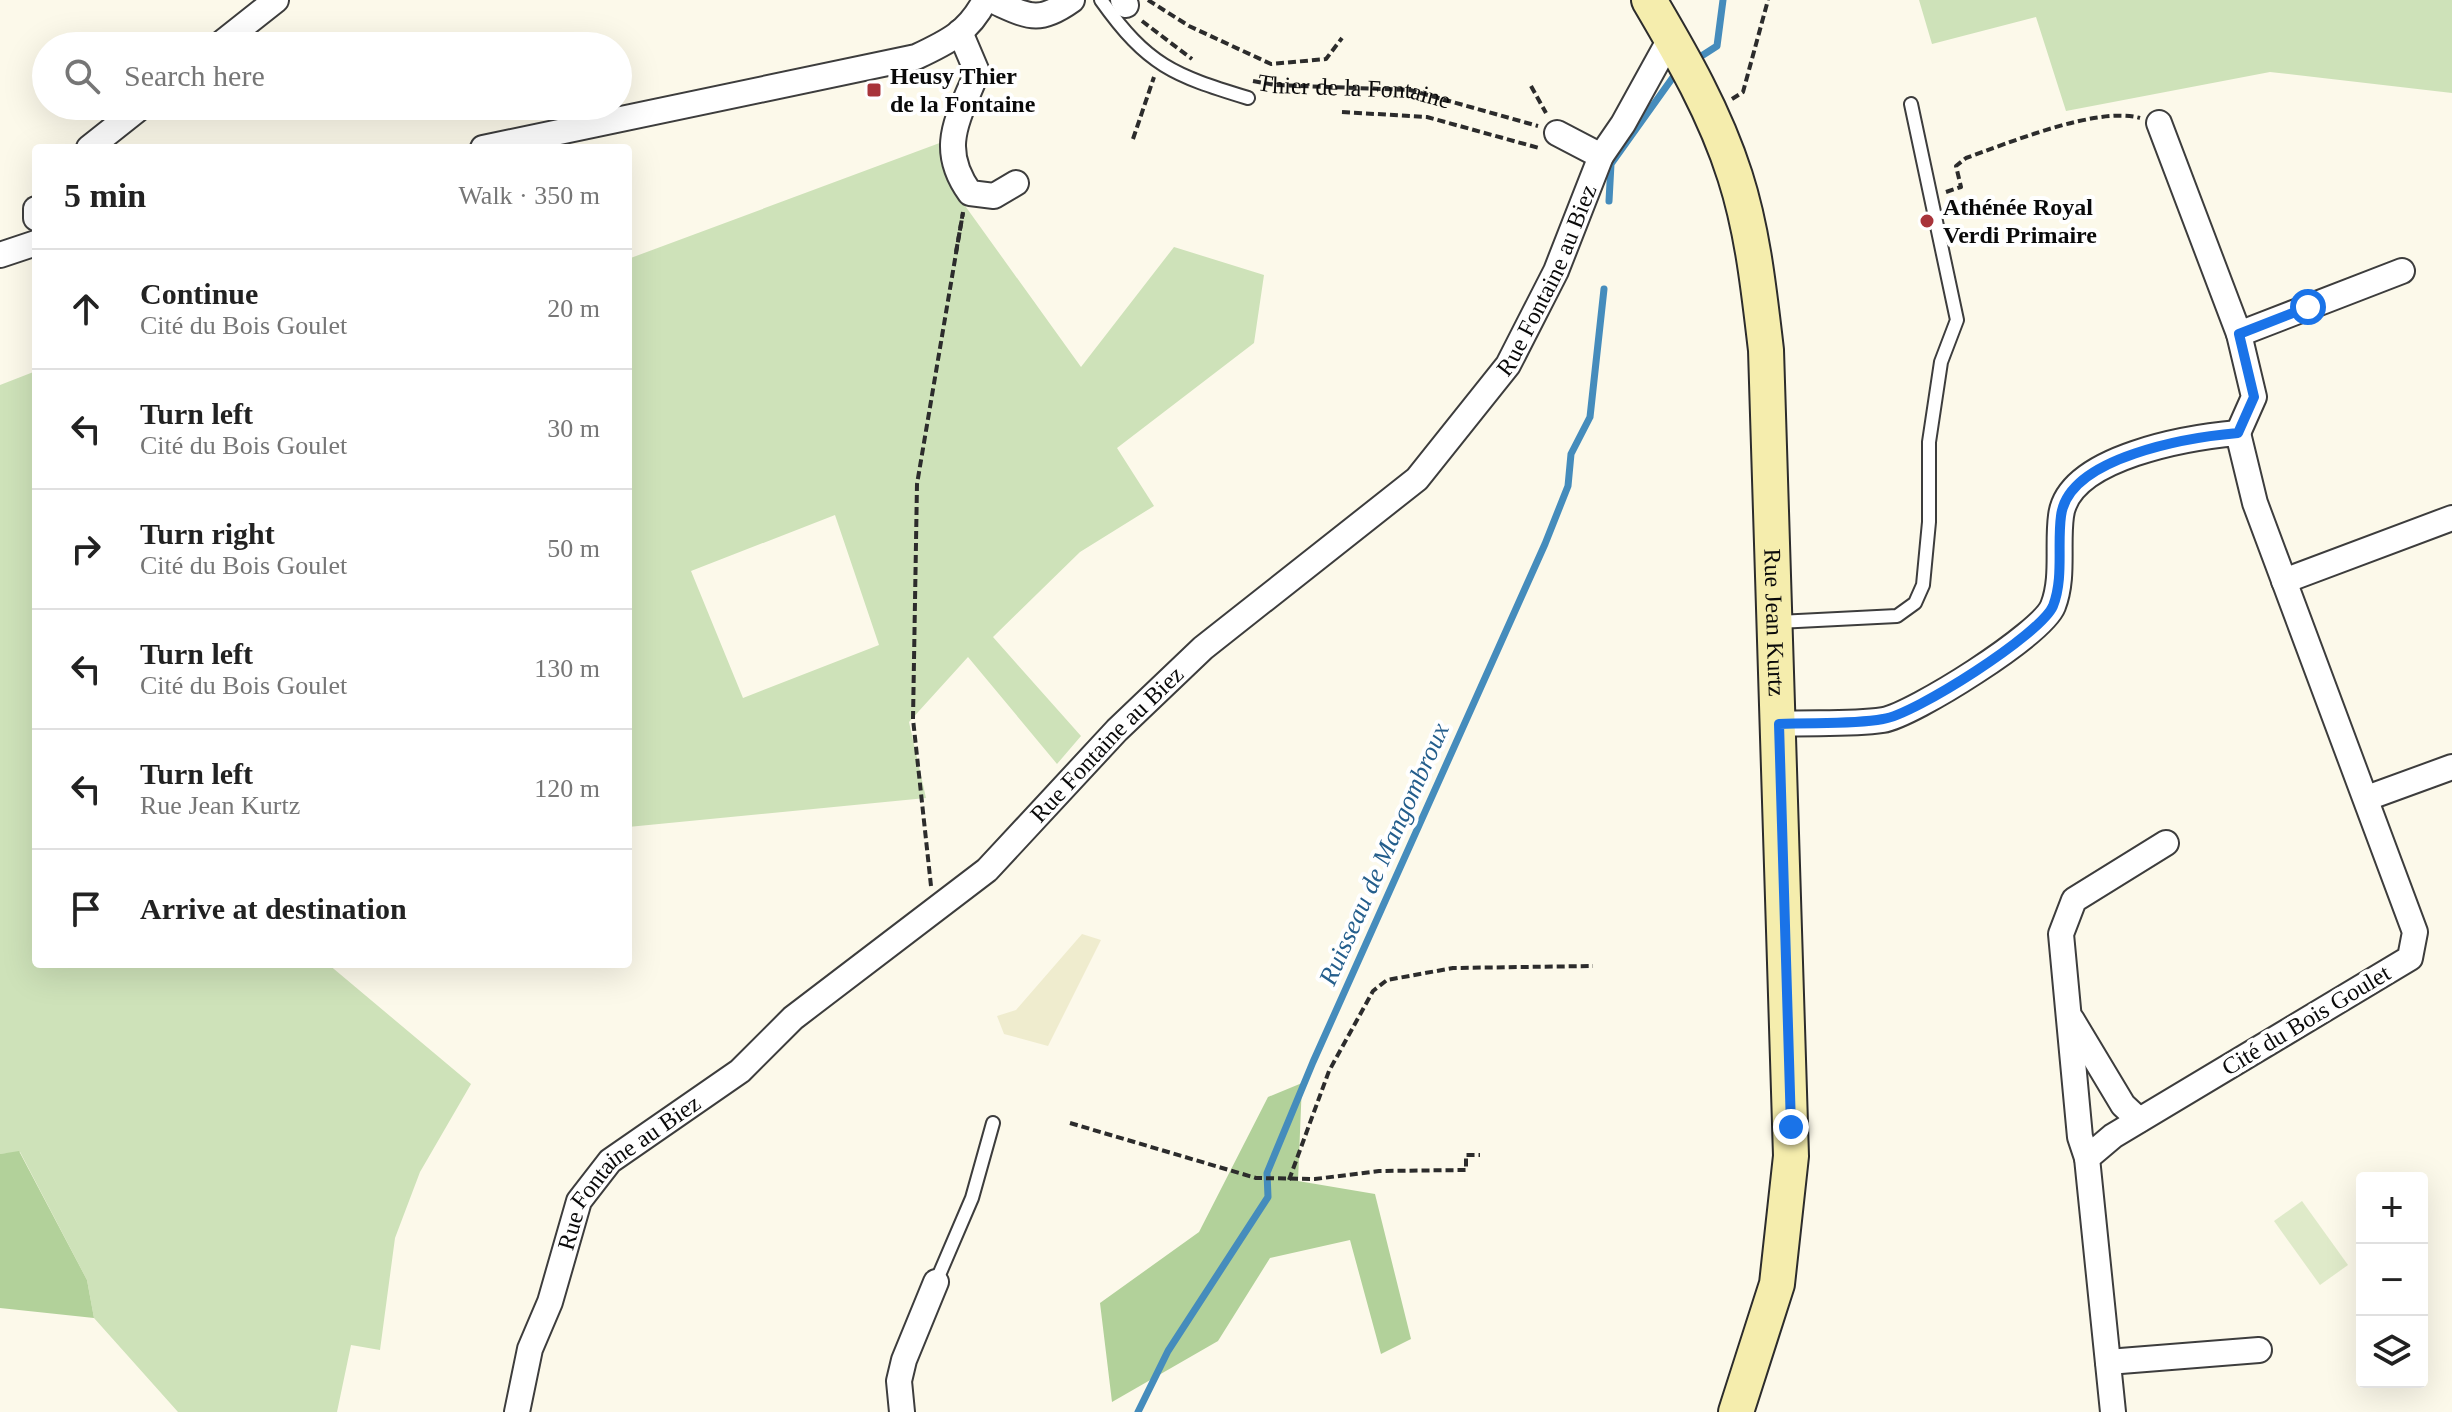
<!DOCTYPE html>
<meta charset="utf-8">
<style>
body{margin:0;font-family:"Times New Roman",serif;background:#f6f6f6;color:#222}
.controls{position:absolute;right:24px;bottom:24px;display:grid;overflow:hidden;border-radius:8px;box-shadow:0 8px 32px #0002}
.controls button{width:72px;height:72px;display:grid;place-items:center;padding:0;border:0;border-bottom:2px solid #e0e0e0;background:#fff;color:#222;font:40px sans-serif}
.stop{position:absolute;width:24px;height:24px;margin:-18px;border:6px solid #1a73e8;border-radius:50%;background:#fff}
.stop.end{background:#1a73e8;border-color:#fff;box-shadow:0 2px 8px #0008}
.list{margin:0;padding:0;list-style:none}
h2{display:flex;justify-content:space-between;align-items:center;height:104px;margin:0;padding:0 32px;font-size:34px}
h2 small{font-size:26px;font-weight:400;color:#767676}
.list li{display:grid;grid-template-columns:52px 1fr auto;gap:24px;align-items:center;box-sizing:border-box;height:120px;padding:0 32px;border-top:2px solid #e0e0e0}
.list b{display:block;font-size:30px;white-space:nowrap}
.list p{margin:0;font-size:26px;white-space:nowrap;color:#767676}
.list em{font-size:26px;font-style:normal;color:#767676}
.icon{flex:none;width:44px;height:44px;fill:none;stroke:currentColor;stroke-width:2;stroke-linecap:round;stroke-linejoin:round}
.map{position:relative;flex:none;width:2452px;height:1412px;overflow:hidden}
.search{position:absolute;background:#fff;box-shadow:0 8px 32px #0002;left:32px;top:32px;width:600px;height:88px;display:flex;align-items:center;gap:20px;box-sizing:border-box;padding:0 28px;border-radius:44px;color:#767676;font-size:30px}
.panel{position:absolute;background:#fff;box-shadow:0 8px 32px #0002;left:32px;top:144px;width:600px;height:824px;border-radius:8px}
.map>svg:first-child{display:block}
.farmland{fill:#efecce}
.green{fill:#cee2b9;fill-rule:evenodd}
.forest{fill:#b2d19a}
.pitch{fill:#dfeac9}
.lines{fill:none;stroke-linecap:round;stroke-linejoin:round}
.stream{stroke:#458cbc;stroke-width:7}
.lane-casing{stroke:#3d3d3d;stroke-width:16}
.street-casing{stroke:#3d3d3d;stroke-width:28}
.secondary-casing{stroke:#2c2c2c;stroke-width:38}
.path{stroke:#2c2c2c;stroke-width:4;stroke-dasharray:8 4;stroke-linecap:butt}
.lane{stroke:#fff;stroke-width:12}
.street{stroke:#fff;stroke-width:24}
.secondary{stroke:#f5edad;stroke-width:34}
.route{stroke:#1a73e8;stroke-width:10}
.poi-dot{fill:#a8343a;stroke:#fff;stroke-width:3}
.labels{text-anchor:middle;dominant-baseline:central;stroke-width:8;stroke-linejoin:round;paint-order:stroke}
.poi-label{font-size:24px;font-weight:bold;fill:#0a0a0a;stroke:#fff;text-anchor:start}
.street-label{font-size:24px;fill:#0a0a0a;stroke:#fff}
.water-label{font-size:26px;font-style:italic;fill:#245e8c;stroke:#fff}
</style>
<div class="map">
<svg width="2452" height="1412" viewBox="0 0 2452 1412">
<rect width="100%" height="100%" fill="#fcf9ea"/>
<!-- farmland -->
<path class="farmland" d="M 1082,934 L 1101,940 L 1048,1046 L 1004,1034 L 997,1016 L 1016,1010 Z"/>
<!-- green -->
<path class="green" d="M 1919,0 L 2452,0 L 2452,93 L 2270,72 L 2066,111 L 2036,17 L 1932,44 Z
M 945,141 L 953,189 L 1081,367 L 1174,247 L 1264,275 L 1254,343 L 1117,448 L 1154,506 L 1080,552 L 993,637 L 1081,736 L 1057,764 L 968,657 L 909,722 L 926,798 L 628,827 L 628,259 ZM 835,515 L 879,645 L 743,698 L 691,571 Z
M 36,371 L 36,964 L 328,964 L 471,1084 L 420,1172 L 395,1238 L 380,1350 L 351,1345 L 337,1412 L 178,1412 L 94,1318 L 87,1280 L 20,1152 L 0,1154 L 0,385 Z"/>
<!-- forest -->
<path class="forest" d="M 1302,1083 L 1298,1181 L 1375,1194 L 1411,1339 L 1381,1354 L 1350,1240 L 1270,1258 L 1218,1341 L 1112,1402 L 1100,1303 L 1199,1232 L 1268,1097 Z
M 19,1151 L 87,1280 L 94,1318 L 0,1308 L 0,1154 Z"/>
<!-- pitch -->
<path class="pitch" d="M 2302,1201 L 2348,1265 L 2320,1285 L 2274,1221 Z"/>
<g class="lines">
<!-- stream -->
<path class="stream" d="M 1703,55 L 1717,46 L 1723,0
M 1609,201 L 1611,164 L 1676,73
M 1138,1412 L 1168,1351 L 1268,1197 L 1267,1173 L 1313,1062 L 1545,544 L 1568,486 L 1571,454 L 1590,417 L 1604,289"/>
<!-- lane casing -->
<g class="lane-casing">
<path id="lane" d="M 1101,0 C 1148,66 1173,75 1248,98
M 1776,622 L 1897,616 L 1915,603 L 1923,585 L 1929,522 L 1929,442 L 1941,362 L 1957,320 L 1911,104
M 936,1282 L 972,1198 L 993,1123"/>
</g>
<!-- street casing -->
<g class="street-casing">
<g id="street">
<path d="M 991,0 C 1028,16 1037,25 1072,0"/>
<path d="M 1123,0 L 1126,5"/>
<path d="M 960,32 L 977,72 C 959,118 937,147 970,193 L 994,196 L 1016,183"/>
<path d="M 218,46 L 276,0"/>
<path d="M 2159,123 L 2239,334 L 2254,397 L 2238,433"/>
<path d="M 1557,133 L 1601,156"/>
<path d="M 89,148 L 142,106"/>
<path d="M 483,148 L 916,57 C 948,42 969,32 985,0"/>
<path d="M 36,209 L 36,218"/>
<path d="M 0,255 L 36,243"/>
<path d="M 2239,334 L 2402,271"/>
<path d="M 2284,581 L 2452,518"/>
<path d="M 1779,724 C 1813,722 1849,725 1883,720 C 1913,715 2042,634 2053,606 C 2064,578 2057,545 2061,516 C 2068,456 2192,437 2238,433 L 2255,503 L 2415,932 L 2410,958 L 2113,1136 L 2087,1158 L 2113,1412"/>
<path d="M 2367,798 L 2452,767"/>
<path d="M 2072,1020 L 2123,1105 L 2139,1120"/>
<path d="M 2087,1158 L 2080,1137 L 2061,934 L 2074,900 L 2166,843"/>
<path d="M 2108,1362 L 2259,1350"/>
<path id="s2" d="M 517,1412 L 530,1349 L 550,1302 L 579,1201 L 610,1161 L 740,1071 L 793,1018 L 987,870 L 1117,730 L 1203,648 L 1417,479 L 1508,365 L 1556,271 L 1601,156 L 1623,124 L 1671,37"/>
<path d="M 902,1412 L 899,1381 L 904,1360 L 936,1282"/>
</g>
</g>
<!-- secondary casing -->
<g class="secondary-casing">
<g id="secondary">
<path id="s3" d="M 1649,0 C 1682,56 1715,113 1735,176 C 1753,232 1759,291 1766,350 L 1791,1156 L 1777,1284 L 1736,1412"/>
</g>
</g>
<!-- path -->
<g class="path">
<path d="M 1148,0 L 1189,26 L 1271,64 L 1326,59 L 1342,38"/>
<path d="M 1142,21 L 1192,59"/>
<path id="s1" d="M 1253,81 L 1275,85 L 1410,90 L 1538,126"/>
<path d="M 1531,86 L 1546,113"/>
<path d="M 1732,99 L 1743,92 L 1768,0"/>
<path d="M 1342,112 L 1427,117 L 1539,148"/>
<path d="M 1133,139 L 1154,77"/>
<path d="M 1946,192 L 1961,187 L 1956,166 L 1966,158 C 2009,143 2097,106 2140,118"/>
<path d="M 956,252 L 963,213"/>
<path d="M 931,886 L 913,719 L 917,484 L 963,212"/>
<path d="M 1070,1123 L 1256,1178 L 1315,1179 L 1379,1171 L 1466,1170 L 1466,1155 L 1480,1155"/>
<path d="M 1289,1180 L 1329,1071 L 1373,991 L 1387,980 L 1453,968 L 1593,966"/>
</g>
<!-- lane -->
<use href="#lane" class="lane"/>
<!-- street -->
<use href="#street" class="street"/>
<!-- secondary -->
<use href="#secondary" class="secondary"/>
</g>
<g class="lines">
<!-- route -->
<path class="route" d="M 1791,1127 L 1779,724 C 1813,722 1849,725 1883,719 C 1914,715 2041,634 2053,606 C 2064,578 2057,545 2061,516 C 2068,456 2192,437 2238,433 L 2254,397 L 2239,334 L 2308,307"/>
</g>
<!-- markers -->
<g class="poi-dot">
<rect x="866" y="82" width="16" height="16" rx="4"/>
<circle cx="1927" cy="221" r="8"/>
</g>
<g class="labels">
<!-- poi labels -->
<g class="poi-label">
<text x="890" y="76">Heusy Thier<tspan x="890" dy="28">de la Fontaine</tspan></text>
<text x="1943" y="207">Athénée Royal<tspan x="1943" dy="28">Verdi Primaire</tspan></text>
</g>
<!-- street labels -->
<g class="street-label">
<text stroke="none"><textPath href="#s1" startOffset="102">Thier de la Fontaine</textPath></text>
<text stroke="none"><textPath href="#s2" startOffset="1570">Rue Fontaine au Biez</textPath></text>
<text stroke="none"><textPath href="#s3" startOffset="646">Rue Jean Kurtz</textPath></text>
<text stroke="none"><textPath href="#s2" startOffset="922">Rue Fontaine au Biez</textPath></text>
<text transform="translate(2306 1020) rotate(-31)">Cité du Bois Goulet</text>
<text stroke="none"><textPath href="#s2" startOffset="274">Rue Fontaine au Biez</textPath></text>
</g>
<!-- water labels -->
<g class="water-label">
<text transform="translate(1384 854) rotate(-66)">Ruisseau de Mangombroux</text>
</g>
</g>
</svg>
<div class="controls">
<button>+</button>
<button>−</button>
<button><svg class="icon" aria-label="layers" viewBox="0 0 24 24"><path d="M12 4l9 5-9 5-9-5zM3 14l9 5 9-5"/></svg></button>
</div>
<div class="stop" style="left:2308px;top:307px"></div>
<div class="stop end" style="left:1791px;top:1127px"></div>
<div class="search"><svg class="icon" aria-label="search" viewBox="0 0 24 24"><circle cx="10" cy="10" r="6"/><path d="M15 15l6 6"/></svg>Search here</div>
<section class="panel">
<h2>5 min<small>Walk · 350 m</small></h2>
<ul class="list">
<li><svg class="icon" aria-label="ahead" viewBox="0 0 24 24"><path d="M12 20V5M6 11l6-6 6 6"/></svg><div><b>Continue</b><p>Cité du Bois Goulet</p></div><em>20 m</em></li>
<li><svg class="icon" aria-label="left" viewBox="0 0 24 24"><path d="M17 20v-9H6M10 6l-5 5 5 5"/></svg><div><b>Turn left</b><p>Cité du Bois Goulet</p></div><em>30 m</em></li>
<li><svg class="icon" aria-label="right" viewBox="0 0 24 24"><path d="M7 20v-9h11M14 6l5 5-5 5"/></svg><div><b>Turn right</b><p>Cité du Bois Goulet</p></div><em>50 m</em></li>
<li><svg class="icon" aria-label="left" viewBox="0 0 24 24"><path d="M17 20v-9H6M10 6l-5 5 5 5"/></svg><div><b>Turn left</b><p>Cité du Bois Goulet</p></div><em>130 m</em></li>
<li><svg class="icon" aria-label="left" viewBox="0 0 24 24"><path d="M17 20v-9H6M10 6l-5 5 5 5"/></svg><div><b>Turn left</b><p>Rue Jean Kurtz</p></div><em>120 m</em></li>
<li><svg class="icon" aria-label="arrive" viewBox="0 0 24 24"><path d="M6 21V4h12l-3 4 3 4H6"/></svg><div><b>Arrive at destination</b></div></li>
</ul>
</section>
</div>
